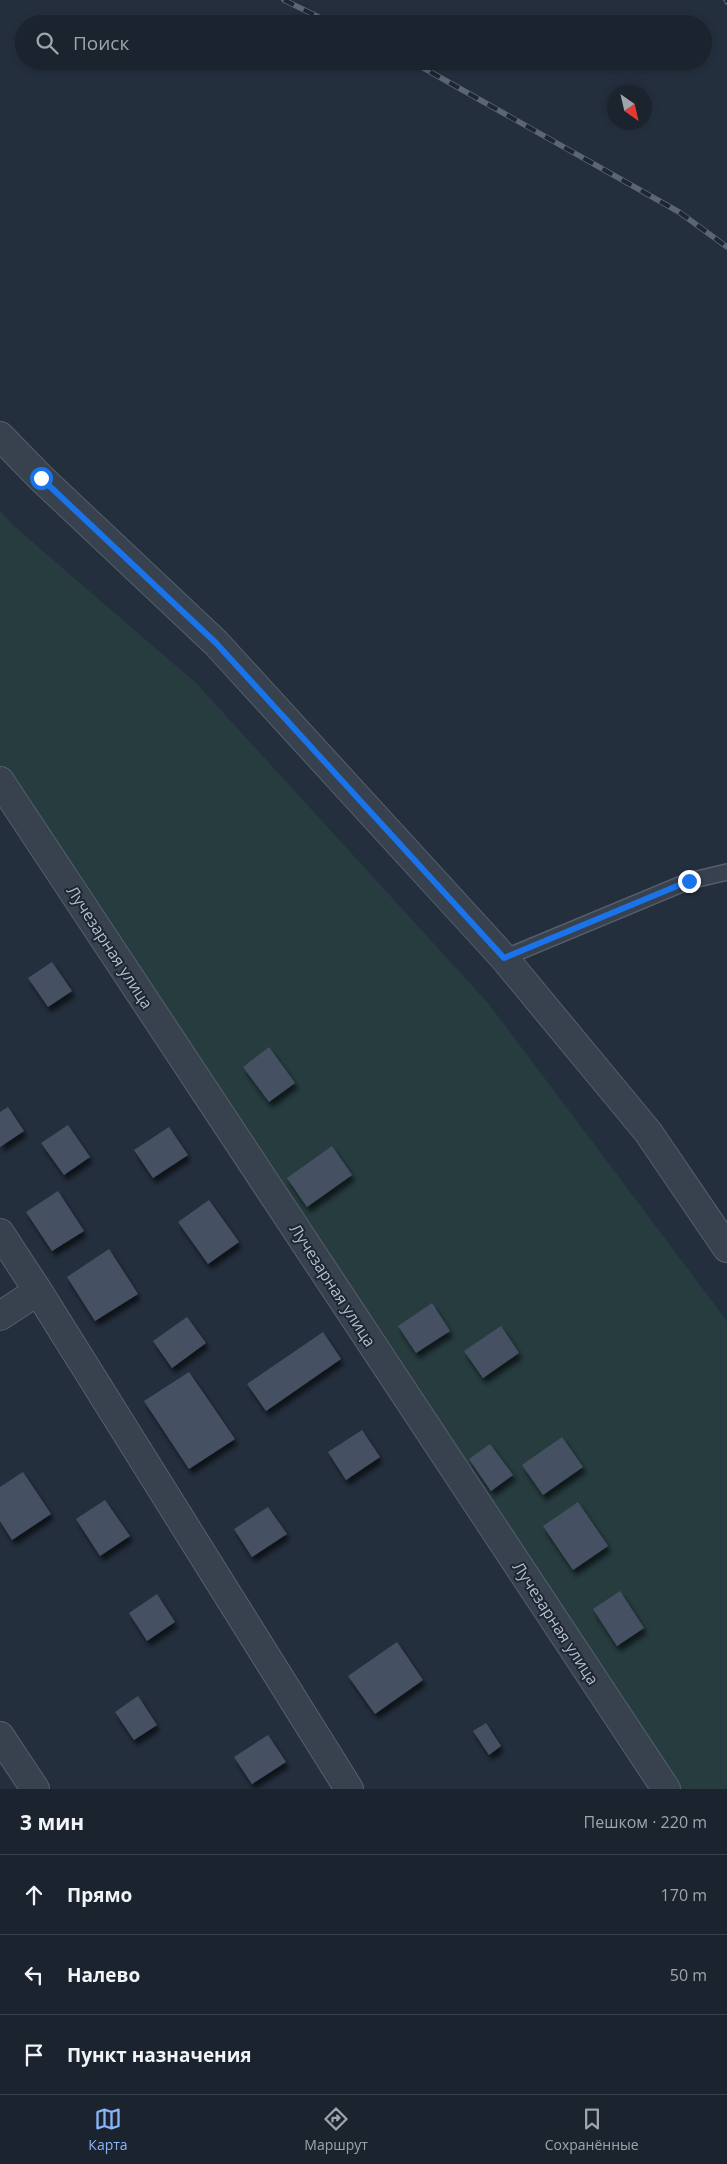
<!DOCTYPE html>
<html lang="ru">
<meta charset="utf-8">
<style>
body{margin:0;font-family:"Open Sans",sans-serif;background:#242b36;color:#f1f3f6}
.compass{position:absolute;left:607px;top:85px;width:45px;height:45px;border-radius:50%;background:#1b232e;box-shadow:0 2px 8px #0003;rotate:146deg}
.stop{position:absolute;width:15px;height:15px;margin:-11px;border:4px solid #1a73e8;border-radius:50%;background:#fff}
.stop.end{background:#1a73e8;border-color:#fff;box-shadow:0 1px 5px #0008}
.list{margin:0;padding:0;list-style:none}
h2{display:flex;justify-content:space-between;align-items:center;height:65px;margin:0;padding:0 20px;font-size:21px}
h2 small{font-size:16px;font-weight:400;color:#a0a4aa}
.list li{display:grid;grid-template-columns:32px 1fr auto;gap:15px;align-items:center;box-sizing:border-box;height:80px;padding:0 20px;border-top:1px solid #39404a}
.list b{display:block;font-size:19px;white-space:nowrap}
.list em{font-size:16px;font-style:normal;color:#a0a4aa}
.icon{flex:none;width:28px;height:28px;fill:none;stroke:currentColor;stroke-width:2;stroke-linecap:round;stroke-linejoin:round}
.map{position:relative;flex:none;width:727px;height:1789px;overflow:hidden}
.search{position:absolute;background:#1b232e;box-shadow:0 2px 8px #0003;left:15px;right:15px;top:15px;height:55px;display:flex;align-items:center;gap:12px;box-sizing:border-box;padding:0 18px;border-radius:28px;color:#a0a4aa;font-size:19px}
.sheet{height:305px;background:#1b232e}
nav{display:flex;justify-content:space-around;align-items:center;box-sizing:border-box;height:70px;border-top:1px solid #39404a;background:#1b232e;font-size:14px;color:#a0a4aa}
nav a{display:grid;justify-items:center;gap:2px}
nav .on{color:#8ab4f8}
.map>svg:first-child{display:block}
.green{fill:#263c3f}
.building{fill:#455162;filter:url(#shadow)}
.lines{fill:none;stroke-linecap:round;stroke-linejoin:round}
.service-casing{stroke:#565f6c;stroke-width:18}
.minor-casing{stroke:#565f6c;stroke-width:30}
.service{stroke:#38414e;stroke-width:15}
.minor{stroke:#38414e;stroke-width:28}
.rail-casing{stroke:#5a6575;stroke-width:5.5}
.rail{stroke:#1d2633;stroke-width:4;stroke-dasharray:11;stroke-linecap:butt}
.route{stroke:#1a73e8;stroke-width:6}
.labels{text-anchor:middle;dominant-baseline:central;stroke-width:4;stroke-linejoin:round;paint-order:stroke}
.street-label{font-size:16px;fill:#b4bcc9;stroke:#1d2633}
</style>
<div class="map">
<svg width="727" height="1789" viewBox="0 0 727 1789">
<defs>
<filter id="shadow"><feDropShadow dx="3" dy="5.5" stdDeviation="2.5" flood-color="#0009"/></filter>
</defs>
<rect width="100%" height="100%" fill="#242f3e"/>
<!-- green -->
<path class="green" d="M 0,511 L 14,526 L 197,684 L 488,1003 L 727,1321 L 727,1789 L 673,1789 L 0,781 Z"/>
<!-- building -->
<path class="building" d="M 52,962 L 72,991 L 48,1007 L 28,978 Z
M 269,1047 L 295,1083 L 269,1102 L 243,1067 Z
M 8,1107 L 24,1131 L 0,1147 L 0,1112 Z
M 68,1125 L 90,1157 L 64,1175 L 41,1143 Z
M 169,1127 L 188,1155 L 153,1178 L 134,1150 Z
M 332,1146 L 352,1175 L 307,1207 L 287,1178 Z
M 58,1191 L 84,1231 L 52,1251 L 26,1212 Z
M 209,1200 L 239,1242 L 208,1264 L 178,1222 Z
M 109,1249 L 138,1294 L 95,1321 L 67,1277 Z
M 432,1303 L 450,1331 L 416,1353 L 398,1326 Z
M 187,1317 L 206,1343 L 172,1368 L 153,1341 Z
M 501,1326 L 519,1353 L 483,1378 L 464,1351 Z
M 323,1332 L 341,1359 L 266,1411 L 247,1384 Z
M 189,1372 L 235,1439 L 189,1469 L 144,1401 Z
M 362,1430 L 380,1457 L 346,1480 L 328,1452 Z
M 562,1437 L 583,1467 L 543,1495 L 522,1465 Z
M 490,1444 L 513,1475 L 491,1491 L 469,1459 Z
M 23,1472 L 51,1514 L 12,1540 L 0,1521 L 0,1487 Z
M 105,1500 L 130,1536 L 100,1556 L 76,1519 Z
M 578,1502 L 608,1546 L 573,1570 L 543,1526 Z
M 268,1507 L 287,1534 L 252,1557 L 234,1529 Z
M 620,1591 L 644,1628 L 617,1646 L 593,1609 Z
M 157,1594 L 175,1622 L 147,1641 L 129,1613 Z
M 397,1642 L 423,1680 L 375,1714 L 348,1676 Z
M 138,1696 L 157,1725 L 134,1740 L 115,1712 Z
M 486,1723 L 501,1746 L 489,1755 L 473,1731 Z
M 268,1735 L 286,1762 L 252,1784 L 234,1757 Z"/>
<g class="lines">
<!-- service casing -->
<g class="service-casing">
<path id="service" d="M 504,958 L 689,881 L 727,872"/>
</g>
<!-- minor casing -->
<g class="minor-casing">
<path id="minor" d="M 0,436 L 41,478 L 216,643 L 504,958 L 648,1132 L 727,1248
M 0,781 L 666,1789
M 0,1233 L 38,1291 L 349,1789
M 0,1316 L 38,1291
M 0,1736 L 35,1789"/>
</g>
<!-- service -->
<use href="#service" class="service"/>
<!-- minor -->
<use href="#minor" class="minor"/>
<!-- rail casing -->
<g class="rail-casing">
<path id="rail" d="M 284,0 L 333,24
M 726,0 L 727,2
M 411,61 L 679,212 L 727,247"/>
</g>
<!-- rail -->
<use href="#rail" class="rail"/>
</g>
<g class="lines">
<!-- route -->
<path class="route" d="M 41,478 L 216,643 L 504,958 L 689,881"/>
</g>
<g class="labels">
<!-- street labels -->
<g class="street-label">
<text transform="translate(110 947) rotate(57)">Лучезарная улица</text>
<text transform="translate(333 1285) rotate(57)">Лучезарная улица</text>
<text transform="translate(556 1623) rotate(57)">Лучезарная улица</text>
</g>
</g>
</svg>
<svg class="compass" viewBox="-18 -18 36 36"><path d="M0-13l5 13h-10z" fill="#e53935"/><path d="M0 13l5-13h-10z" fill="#a0a4aa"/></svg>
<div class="stop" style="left:41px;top:478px"></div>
<div class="stop end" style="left:689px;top:881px"></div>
<div class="search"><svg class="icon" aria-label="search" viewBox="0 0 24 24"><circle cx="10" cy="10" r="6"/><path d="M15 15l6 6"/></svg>Поиск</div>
</div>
<section class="sheet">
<h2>3 мин<small>Пешком · 220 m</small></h2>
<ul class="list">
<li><svg class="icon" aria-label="ahead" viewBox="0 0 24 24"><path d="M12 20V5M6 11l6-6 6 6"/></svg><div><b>Прямо</b></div><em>170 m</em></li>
<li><svg class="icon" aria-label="left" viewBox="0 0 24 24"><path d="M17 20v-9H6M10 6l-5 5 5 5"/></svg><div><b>Налево</b></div><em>50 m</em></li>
<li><svg class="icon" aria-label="arrive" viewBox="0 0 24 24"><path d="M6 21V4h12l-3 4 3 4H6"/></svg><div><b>Пункт назначения</b></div></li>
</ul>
</section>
<nav>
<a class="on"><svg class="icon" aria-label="map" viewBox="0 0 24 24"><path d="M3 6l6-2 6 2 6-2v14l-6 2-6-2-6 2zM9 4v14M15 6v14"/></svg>Карта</a>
<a><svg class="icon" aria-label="directions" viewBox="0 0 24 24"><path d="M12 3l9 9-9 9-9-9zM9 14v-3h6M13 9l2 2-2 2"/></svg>Маршрут</a>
<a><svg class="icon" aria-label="saved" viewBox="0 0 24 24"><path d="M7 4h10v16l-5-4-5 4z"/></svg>Сохранённые</a>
</nav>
